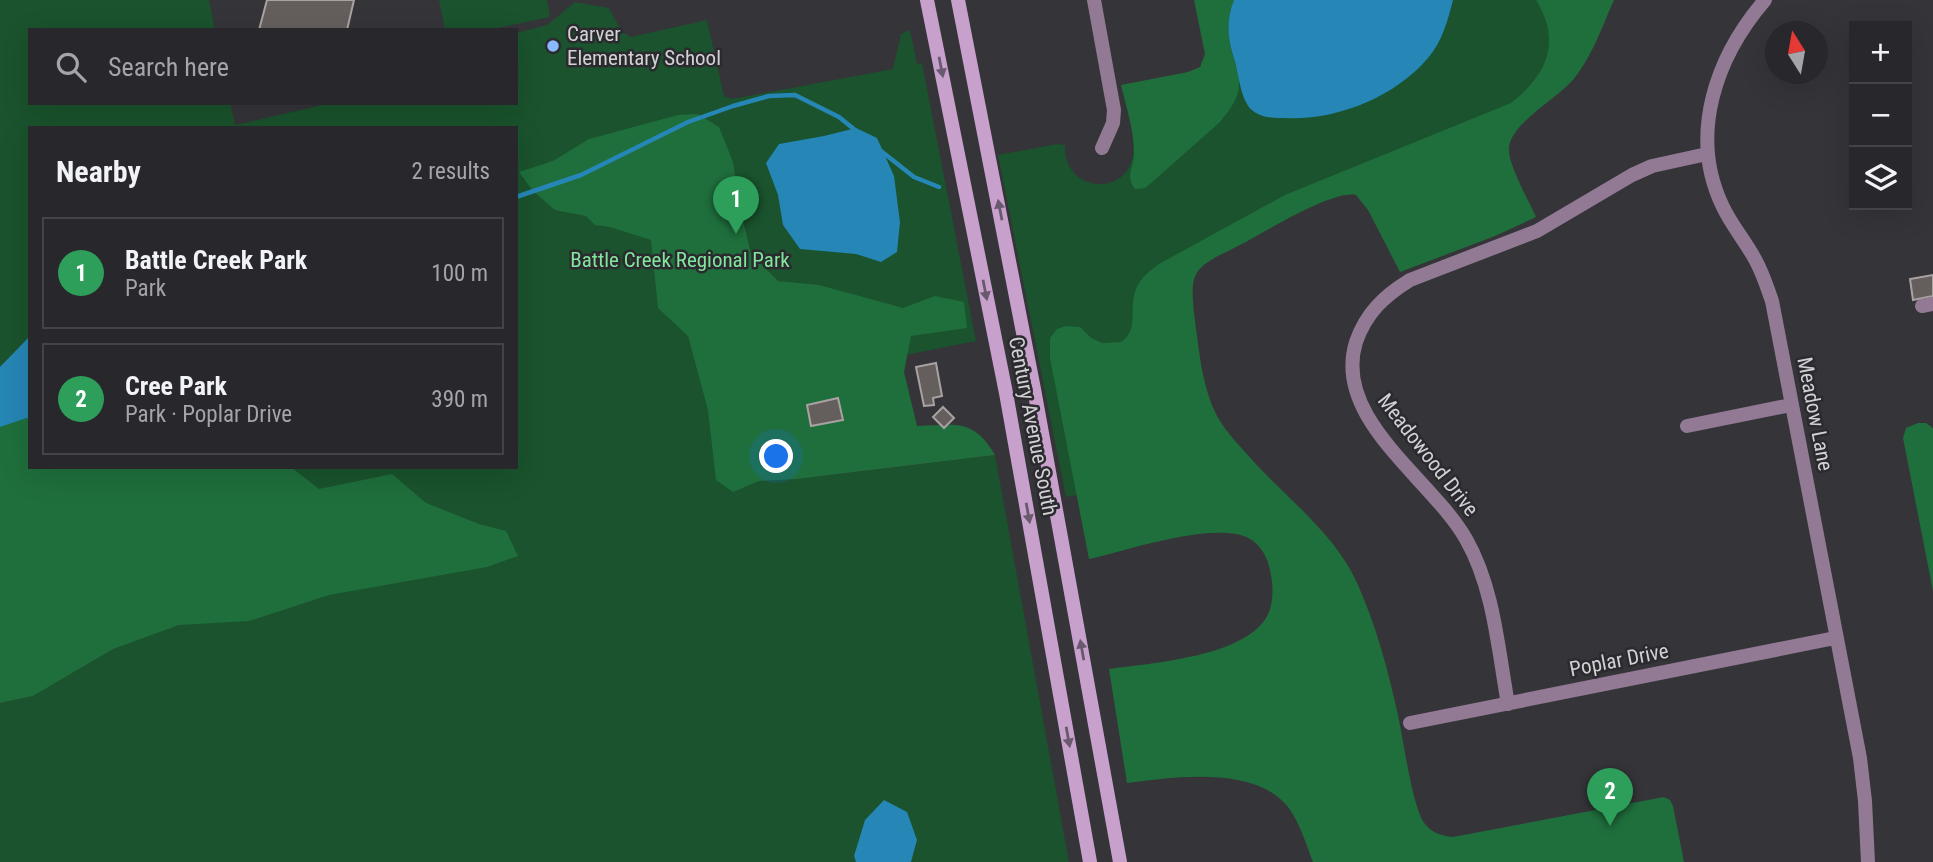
<!DOCTYPE html>
<meta charset="utf-8">
<style>
body{margin:0;font-family:"Roboto Condensed",sans-serif;background:#302f33;color:#f1f3f6}
.controls{position:absolute;right:21px;top:21px;display:grid;overflow:hidden;border-radius:0px;box-shadow:0 7px 28px #0002}
.controls button{width:63px;height:63px;display:grid;place-items:center;padding:0;border:0;border-bottom:2px solid #444447;background:#28272b;color:#f1f3f6;font:35px sans-serif}
.compass{position:absolute;left:1765px;top:21px;width:63px;height:63px;border-radius:50%;background:#28272b;box-shadow:0 7px 28px #0002;rotate:349deg}
.you{position:absolute;left:777px;top:457px;width:24px;height:24px;margin:-18px;border:5px solid #fff;border-radius:50%;background:#1a73e8;box-shadow:0 0 0 10px #1a73e833}
.badge{display:grid;place-items:center;width:46px;height:46px;border-radius:50%;background:#d93025;color:#fff;font-size:23px;font-weight:700}
.pin{position:absolute;translate:-50% -58px;filter:drop-shadow(0 2px 4px #0008)}
.pin::after{content:'';position:absolute;top:37px;width:24px;height:21px;background:inherit;clip-path:polygon(0 0,100% 0,50% 100%)}
.list{margin:0;padding:0;list-style:none}
h2{display:flex;justify-content:space-between;align-items:center;height:91px;margin:0;padding:0 28px;font-size:30px}
h2 small{font-size:23px;font-weight:400;color:#a5a5a9}
.list li{display:grid;grid-template-columns:46px 1fr auto;gap:21px;align-items:center;box-sizing:border-box;height:112px;margin:0 14px 14px;padding:0 14px;border:2px solid #444447;border-radius:0px}
.list b{display:block;font-size:26px;white-space:nowrap}
.list p{margin:0;font-size:23px;white-space:nowrap;color:#a5a5a9}
.list em{font-size:23px;font-style:normal;color:#a5a5a9}
.icon{flex:none;width:38px;height:38px;fill:none;stroke:currentColor;stroke-width:2;stroke-linecap:round;stroke-linejoin:round}
.map{position:relative;flex:none;width:1933px;height:862px;overflow:hidden}
.search{position:absolute;background:#28272b;box-shadow:0 7px 28px #0002;left:28px;top:28px;width:490px;height:77px;display:flex;align-items:center;gap:18px;box-sizing:border-box;padding:0 24px;border-radius:0px;color:#a5a5a9;font-size:26px}
.panel{position:absolute;background:#28272b;box-shadow:0 7px 28px #0002;left:28px;top:126px;width:490px;height:343px;border-radius:0px}
.map>svg:first-child{display:block}
.green{fill:#1a532d;fill-rule:evenodd}
.forest{fill:#1f6f3c}
.water{fill:#2686b5}
.lines{fill:none;stroke-linecap:round;stroke-linejoin:round}
.stream{stroke:#2686b5;stroke-width:4.5}
.building{fill:#645e5d;stroke:#aaa2a2;stroke-width:2}
.street{stroke:#927a95;stroke-width:14}
.secondary{stroke:#c7a0cc;stroke-width:14}
.oneway{fill:#69596e}
.poi-dot{fill:#88bafc;stroke:#2b2a2f;stroke-width:2.5}
.labels{text-anchor:middle;dominant-baseline:central;stroke-width:5;stroke-linejoin:round;paint-order:stroke}
.poi-label{font-size:21px;fill:#d2d2d5;stroke:#2b2a2f;text-anchor:start}
.park-label{font-size:21px;fill:#80e69c;stroke:#2b2a2f}
.street-label{font-size:21px;fill:#d2d2d5;stroke:#2b2a2f}
</style>
<div class="map">
<svg width="1933" height="862" viewBox="0 0 1933 862">
<rect width="100%" height="100%" fill="#353439"/>
<!-- green -->
<path class="green" d="M 0,0 L 209,0 L 215,30 L 30,30 L 30,103 L 230,103 L 235,125 L 331,103 L 516,103 L 516,33 L 547,25 L 575,2 L 609,8 L 622,32 L 631,37 L 707,20 L 724,96 L 732,99 L 893,69 L 901,34 L 910,30 L 917,64 L 922,63 L 976,341 L 795,377 L 815,477 L 995,455 L 1069,862 L 911,862 L 917,840 L 854,856 L 856,862 L 0,862 L 0,703 L 33,696 L 112,649 L 136,640 L 0,670 ZM 30,128 L 516,128 L 516,467 L 30,467 Z
M 439,0 L 547,0 L 550,17 L 487,30 L 445,30 Z
M 1204,0 L 1607,0 L 1491,140 L 1511,229 L 1402,271 L 1358,183 L 1173,276 L 1211,469 L 1066,497 L 998,155 L 1057,144 L 1065,145 C 1063,198 1141,198 1133,140 L 1218,70 Z"/>
<!-- forest -->
<path class="forest" d="M 1194,0 L 1234,0 C 1225,22 1228,38 1234,60 C 1236,67 1239,75 1239,82 C 1240,97 1230,110 1220,122 L 1150,184 L 1145,188 L 1135,189 C 1124,176 1135,166 1134,152 C 1134,130 1126,106 1121,85 L 1188,72 L 1200,67 L 1205,54 Z
M 1536,0 L 1614,0 C 1602,27 1591,59 1572,81 C 1556,99 1512,123 1509,147 C 1507,163 1529,201 1536,217 L 1495,236 L 1400,272 L 1368,210 L 1356,195 C 1333,190 1268,230 1246,242 C 1191,270 1188,265 1196,329 C 1200,358 1203,389 1217,416 C 1224,429 1236,442 1246,453 C 1283,496 1335,532 1358,585 C 1376,626 1388,669 1397,711 C 1403,735 1412,808 1425,824 C 1432,833 1442,836 1453,837 L 1664,797 L 1670,800 L 1673,806 L 1684,862 L 1313,862 C 1306,844 1300,823 1288,807 C 1255,765 1173,777 1127,783 L 1109,669 C 1150,663 1251,657 1269,612 C 1274,599 1273,583 1270,570 C 1266,551 1255,537 1236,534 C 1196,527 1128,550 1089,559 L 1050,358 L 1050,338 L 1057,329 L 1066,326 L 1080,327 L 1091,338 L 1102,343 L 1121,342 C 1140,330 1128,306 1136,289 C 1140,278 1150,271 1159,264 L 1285,195 L 1511,103 C 1547,75 1562,42 1536,0 Z
M 698,114 L 719,127 L 733,162 L 742,216 L 751,254 L 778,281 L 819,285 L 903,308 L 935,296 L 964,302 L 967,328 L 911,336 L 904,372 L 917,426 C 956,425 973,418 995,455 L 797,479 L 759,481 L 733,492 L 716,480 L 708,410 L 688,336 L 658,308 L 651,240 L 610,227 L 595,225 L 586,216 L 555,210 L 533,191 L 519,172 L 553,161 L 589,139 L 678,115 Z
M 27,418 L 30,420 L 30,467 L 291,467 L 319,489 L 392,474 L 426,503 L 479,524 L 506,531 L 518,556 L 487,567 L 329,595 L 249,621 L 179,625 L 113,649 L 33,696 L 0,703 L 0,427 Z
M 1918,423 L 1926,423 L 1933,428 L 1933,591 L 1903,438 L 1906,428 Z"/>
<!-- water -->
<path class="water" d="M 1234,0 L 1453,0 C 1448,20 1442,42 1428,58 C 1394,98 1335,121 1284,118 C 1274,118 1262,118 1253,111 C 1241,102 1239,76 1235,62 C 1228,40 1225,22 1234,0 Z
M 856,128 L 877,138 L 894,176 L 900,222 L 897,252 L 881,262 L 856,254 L 800,249 L 783,225 L 778,195 L 766,163 L 779,144 L 824,136 Z
M 30,336 L 30,420 L 27,418 L 0,427 L 0,367 Z
M 884,800 L 907,812 L 917,840 L 911,862 L 856,862 L 854,856 L 865,820 Z"/>
<g class="lines">
<!-- stream -->
<path class="stream" d="M 881,151 L 914,177 L 939,187
M 516,197 L 581,175 L 688,122 L 733,106 L 769,96 L 795,95 L 839,117 L 855,130"/>
</g>
<!-- building -->
<path class="building" d="M 267,0 L 354,0 L 347,30 L 259,30 Z
M 1933,275 L 1933,296 L 1913,300 L 1910,279 Z
M 936,363 L 942,396 L 933,398 L 934,405 L 924,406 L 916,367 Z
M 838,398 L 843,420 L 811,426 L 807,405 Z
M 943,407 L 954,418 L 944,428 L 933,417 Z"/>
<g class="lines">
<!-- street -->
<path class="street" d="M 1094,0 L 1114,110 L 1113,123 L 1102,148
M 1765,0 C 1716,57 1688,135 1723,207 C 1732,226 1746,242 1756,261 C 1763,274 1767,287 1772,301 L 1860,758 L 1865,801 L 1868,862
M 1922,306 L 1933,304
M 1687,426 L 1791,405
M 1508,704 C 1498,649 1494,588 1466,539 C 1432,479 1332,419 1356,342 C 1366,313 1384,296 1410,280 L 1537,231 L 1632,175 L 1652,166 L 1707,154
M 1410,723 L 1835,638"/>
<!-- secondary -->
<path class="secondary" d="M 927,0 L 1006,393 L 1090,862
M 958,0 L 1034,389 L 1120,862"/>
</g>
<!-- one-way arrows -->
<defs><path id="oneway-solid" d="M-6-.8H1V-3.2L6.5 0L1 3.2V.8H-6Z" transform="scale(1.75)"/></defs>
<g class="oneway">
<use href="#oneway-solid" transform="translate(941 67) rotate(79)"/>
<use href="#oneway-solid" transform="translate(1000 210) rotate(-101)"/>
<use href="#oneway-solid" transform="translate(985 290) rotate(79)"/>
<use href="#oneway-solid" transform="translate(1028 513) rotate(80)"/>
<use href="#oneway-solid" transform="translate(1082 650) rotate(-100)"/>
<use href="#oneway-solid" transform="translate(1068 737) rotate(80)"/>
</g>
<!-- markers -->
<circle class="poi-dot" cx="553" cy="46" r="7"/>
<g class="labels">
<!-- poi labels -->
<g class="poi-label">
<text x="567" y="34">Carver<tspan x="567" dy="24">Elementary School</tspan></text>
</g>
<!-- park labels -->
<g class="park-label">
<text x="680" y="260">Battle Creek Regional Park</text>
</g>
<!-- street labels -->
<g class="street-label">
<text transform="translate(1815 414) rotate(79)">Meadow Lane</text>
<text transform="translate(1033 426) rotate(79)">Century Avenue South</text>
<text transform="translate(1428 455) rotate(52)">Meadowood Drive</text>
<text transform="translate(1619 660) rotate(-11)">Poplar Drive</text>
</g>
</g>
</svg>
<div class="controls">
<button>+</button>
<button>−</button>
<button><svg class="icon" aria-label="layers" viewBox="0 0 24 24"><path d="M12 4l9 5-9 5-9-5zM3 14l9 5 9-5"/></svg></button>
</div>
<svg class="compass" viewBox="-18 -18 36 36"><path d="M0-13l5 13h-10z" fill="#e53935"/><path d="M0 13l5-13h-10z" fill="#a5a5a9"/></svg>
<div class="you"></div>
<div class="pin badge" style="left:736px;top:234px;background:#2e9e5b">1</div>
<div class="pin badge" style="left:1610px;top:826px;background:#2e9e5b">2</div>
<div class="search"><svg class="icon" aria-label="search" viewBox="0 0 24 24"><circle cx="10" cy="10" r="6"/><path d="M15 15l6 6"/></svg>Search here</div>
<section class="panel">
<h2>Nearby<small>2 results</small></h2>
<ul class="list">
<li><span class="badge" style="background:#2e9e5b">1</span><div><b>Battle Creek Park</b><p>Park</p></div><em>100 m</em></li>
<li><span class="badge" style="background:#2e9e5b">2</span><div><b>Cree Park</b><p>Park · Poplar Drive</p></div><em>390 m</em></li>
</ul>
</section>
</div>
